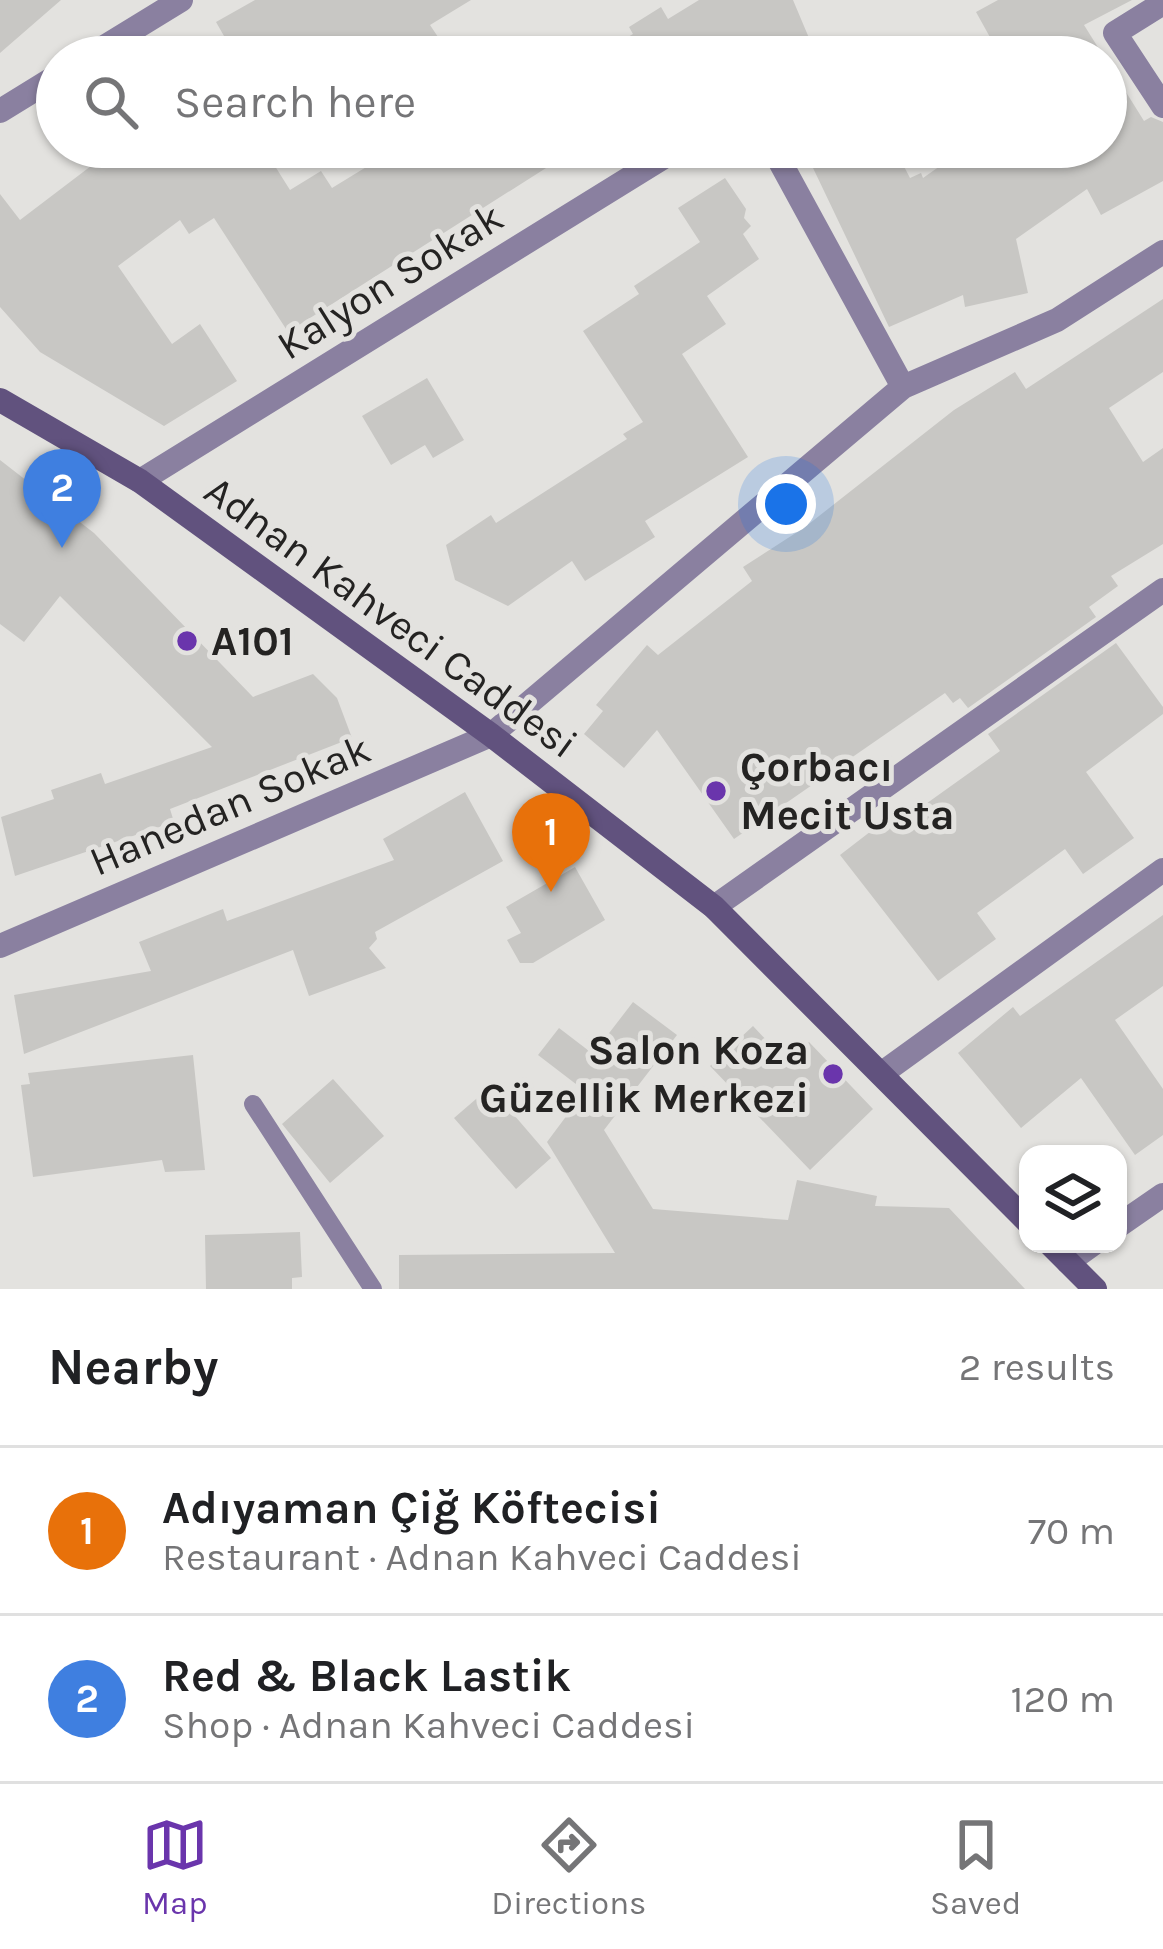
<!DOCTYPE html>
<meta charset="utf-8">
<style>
body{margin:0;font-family:Karla,sans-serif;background:#f6f6f6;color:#202124}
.controls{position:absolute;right:36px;bottom:36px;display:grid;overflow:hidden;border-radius:24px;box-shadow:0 3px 9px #0004}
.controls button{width:108px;height:108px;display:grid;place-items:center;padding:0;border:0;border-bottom:3px solid #e0e0e0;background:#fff;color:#202124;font:60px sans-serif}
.you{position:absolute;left:786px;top:504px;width:42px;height:42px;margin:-30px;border:9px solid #fff;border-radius:50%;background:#1a73e8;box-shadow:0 0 0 18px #1a73e833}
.badge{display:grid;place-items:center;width:78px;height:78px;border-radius:50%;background:#6a35ac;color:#fff;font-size:39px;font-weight:700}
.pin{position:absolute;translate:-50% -99px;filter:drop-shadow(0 3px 6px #0008)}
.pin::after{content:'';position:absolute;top:63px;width:42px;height:36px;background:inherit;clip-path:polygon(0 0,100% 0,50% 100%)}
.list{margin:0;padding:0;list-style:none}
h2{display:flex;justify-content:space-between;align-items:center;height:156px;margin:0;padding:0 48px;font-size:51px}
h2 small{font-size:39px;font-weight:400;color:#757577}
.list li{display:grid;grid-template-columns:78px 1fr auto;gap:36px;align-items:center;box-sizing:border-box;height:168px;padding:0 48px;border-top:3px solid #e0e0e0}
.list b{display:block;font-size:45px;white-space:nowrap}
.list p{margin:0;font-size:39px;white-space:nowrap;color:#757577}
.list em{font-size:39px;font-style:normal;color:#757577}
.icon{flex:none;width:66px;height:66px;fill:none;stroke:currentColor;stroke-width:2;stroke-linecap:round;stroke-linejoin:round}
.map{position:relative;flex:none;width:1163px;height:1289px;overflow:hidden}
.search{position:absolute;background:#fff;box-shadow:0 3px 9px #0004;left:36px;right:36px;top:36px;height:132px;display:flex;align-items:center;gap:30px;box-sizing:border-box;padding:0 42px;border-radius:66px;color:#757577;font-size:45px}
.sheet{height:492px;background:#fff}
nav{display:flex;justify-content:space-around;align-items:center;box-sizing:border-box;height:168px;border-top:3px solid #e0e0e0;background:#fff;font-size:33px;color:#757577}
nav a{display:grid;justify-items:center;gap:6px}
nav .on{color:#6a35ac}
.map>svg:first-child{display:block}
.building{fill:#c8c7c4}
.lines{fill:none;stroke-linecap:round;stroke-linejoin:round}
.lane{stroke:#8a80a0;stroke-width:18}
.street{stroke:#8a80a0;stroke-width:24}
.secondary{stroke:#61527e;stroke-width:24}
.poi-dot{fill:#6a35ac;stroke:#e3e2df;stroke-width:4.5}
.labels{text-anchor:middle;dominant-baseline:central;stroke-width:10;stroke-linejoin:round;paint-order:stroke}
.street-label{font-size:42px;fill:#242322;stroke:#e3e2df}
.poi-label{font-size:42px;font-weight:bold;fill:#242322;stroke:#e3e2df;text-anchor:start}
</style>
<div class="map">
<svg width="1163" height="1289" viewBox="0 0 1163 1289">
<rect width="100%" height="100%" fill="#e3e2df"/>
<!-- building -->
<path class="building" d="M 0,0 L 61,0 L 0,53 Z
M 255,0 L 471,0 L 430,25 L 438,37 L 406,57 L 236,57 L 216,22 Z
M 699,0 L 793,0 L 817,57 L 594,57 L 633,34 L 629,27 L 661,7 L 668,19 Z
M 998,0 L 1132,0 L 1084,25 L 1104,57 L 1001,57 L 976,12 Z
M 1106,60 L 1144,121 L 1151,117 L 1163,122 L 1163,181 L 1101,215 L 1087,189 L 1016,239 L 1028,293 L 965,307 L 963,295 L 889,327 L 803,147 L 894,147 L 910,178 L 921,173 L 923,178 L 967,147 L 1106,147 Z
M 116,147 L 128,160 L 148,147 L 263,147 L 290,190 L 321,171 L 332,188 L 399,147 L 579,147 L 288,332 L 214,218 L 189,234 L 180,220 L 118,266 L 172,344 L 200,324 L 237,381 L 164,426 L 40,352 L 0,307 L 0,194 L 20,220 Z
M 725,178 L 746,209 L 744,218 L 751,226 L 743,234 L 759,259 L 707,296 L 726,324 L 682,354 L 748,457 L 645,521 L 655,537 L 585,581 L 572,561 L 508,606 L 455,580 L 446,545 L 491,515 L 496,523 L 627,439 L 623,434 L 643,422 L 583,331 L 639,294 L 634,286 L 700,242 L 678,208 Z
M 1163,299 L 1163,372 L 1109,408 L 1143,462 L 1163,448 L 1163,544 L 1111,576 L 1118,586 L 1089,607 L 1096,617 L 968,708 L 960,698 L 953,703 L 945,693 L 734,839 L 657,730 L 624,768 L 584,734 L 603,711 L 596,705 L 647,645 L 658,655 L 752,581 L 743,567 L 805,527 L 954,410 L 1015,372 L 1026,389 Z
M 427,378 L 464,440 L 433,458 L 425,445 L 391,465 L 362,416 Z
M 0,460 L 94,533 L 253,697 L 313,674 L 337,698 L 352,738 L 170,809 L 174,822 L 15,876 L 1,817 L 54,799 L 51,790 L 101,773 L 105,784 L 212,747 L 60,596 L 24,642 L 0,624 Z
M 1116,643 L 1163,707 L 1163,714 L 1086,772 L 1134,838 L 1083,874 L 1065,849 L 977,913 L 996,939 L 938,981 L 840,855 L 888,818 L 895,826 L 1000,751 L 988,734 Z
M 465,792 L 503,861 L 375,932 L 377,939 L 369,948 L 386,968 L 309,996 L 293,950 L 24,1054 L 14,995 L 151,971 L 139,942 L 223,909 L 227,921 L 394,860 L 383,839 Z
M 575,867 L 605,920 L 533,963 L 520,963 L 507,940 L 521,933 L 506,907 Z
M 1163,915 L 1163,986 L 1115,1020 L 1163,1089 L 1163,1135 L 1135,1155 L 1081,1078 L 1021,1128 L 958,1053 L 1013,1007 L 1020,1016 Z
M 633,1002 L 677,1035 L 604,1130 L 653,1209 L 788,1220 L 797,1180 L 877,1196 L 875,1206 L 949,1208 L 1025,1289 L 399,1289 L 399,1255 L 615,1253 L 547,1142 L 585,1091 L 538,1055 L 559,1028 L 593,1054 Z
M 753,1026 L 787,1062 L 809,1042 L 873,1109 L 810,1170 L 710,1066 Z
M 193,1055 L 205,1170 L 165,1172 L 162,1160 L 33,1177 L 21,1085 L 30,1084 L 28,1073 Z
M 333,1079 L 384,1136 L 330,1183 L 282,1124 Z
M 490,1087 L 551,1158 L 516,1189 L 454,1118 Z
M 300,1232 L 302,1277 L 292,1278 L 292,1289 L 206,1289 L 205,1235 Z"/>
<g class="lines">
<!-- lane -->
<path class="lane" d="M 253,1104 L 373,1289"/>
<!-- street -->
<path class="street" d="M 1163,3 L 1115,33 L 1163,106
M 88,57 L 181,0
M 0,111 L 57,76
M 772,147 L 903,387
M 140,481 L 680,147
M 714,907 L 1163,590
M 0,946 L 491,735 L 903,387 L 1057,320 L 1163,252
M 881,1074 L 1163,870
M 1118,1226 L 1163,1195
M 1068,1262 L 1093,1244"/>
<!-- secondary -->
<path class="secondary" d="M 0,400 L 140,481 L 491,735 L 714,907 L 1028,1222
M 1050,1244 L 1095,1289"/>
</g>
<!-- markers -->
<g class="poi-dot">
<circle cx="187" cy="641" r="12"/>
<circle cx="716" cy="791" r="12"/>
<circle cx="833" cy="1074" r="12"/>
</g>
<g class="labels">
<!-- street labels -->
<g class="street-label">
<text transform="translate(390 281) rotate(-32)">Kalyon Sokak</text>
<text transform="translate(391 617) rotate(36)">Adnan Kahveci Caddesi</text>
<text transform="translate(230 805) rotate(-23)">Hanedan Sokak</text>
</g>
<!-- poi labels -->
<g class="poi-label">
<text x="211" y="641">A101</text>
<text x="740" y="767">Çorbacı<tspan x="740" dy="48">Mecit Usta</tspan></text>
<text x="809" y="1050" text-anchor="end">Salon Koza<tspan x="809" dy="48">Güzellik Merkezi</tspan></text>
</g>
</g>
</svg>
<div class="controls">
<button><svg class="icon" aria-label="layers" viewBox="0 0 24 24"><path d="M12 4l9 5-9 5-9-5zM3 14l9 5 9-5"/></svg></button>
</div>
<div class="you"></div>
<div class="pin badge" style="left:551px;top:892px;background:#e8710a">1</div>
<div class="pin badge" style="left:62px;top:548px;background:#3f7fe0">2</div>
<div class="search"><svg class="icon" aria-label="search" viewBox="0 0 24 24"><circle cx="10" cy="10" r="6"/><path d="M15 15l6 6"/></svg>Search here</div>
</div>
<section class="sheet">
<h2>Nearby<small>2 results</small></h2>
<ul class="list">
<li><span class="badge" style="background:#e8710a">1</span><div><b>Adıyaman Çiğ Köftecisi</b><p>Restaurant · Adnan Kahveci Caddesi</p></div><em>70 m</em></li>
<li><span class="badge" style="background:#3f7fe0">2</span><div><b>Red &amp; Black Lastik</b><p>Shop · Adnan Kahveci Caddesi</p></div><em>120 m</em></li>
</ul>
</section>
<nav>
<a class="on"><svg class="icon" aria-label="map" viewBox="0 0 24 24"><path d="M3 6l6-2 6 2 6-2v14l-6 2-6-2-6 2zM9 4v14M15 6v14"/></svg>Map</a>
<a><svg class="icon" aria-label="directions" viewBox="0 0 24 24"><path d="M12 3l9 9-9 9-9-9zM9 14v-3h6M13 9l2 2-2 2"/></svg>Directions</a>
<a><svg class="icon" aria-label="saved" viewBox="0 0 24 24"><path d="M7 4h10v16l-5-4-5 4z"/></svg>Saved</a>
</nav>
